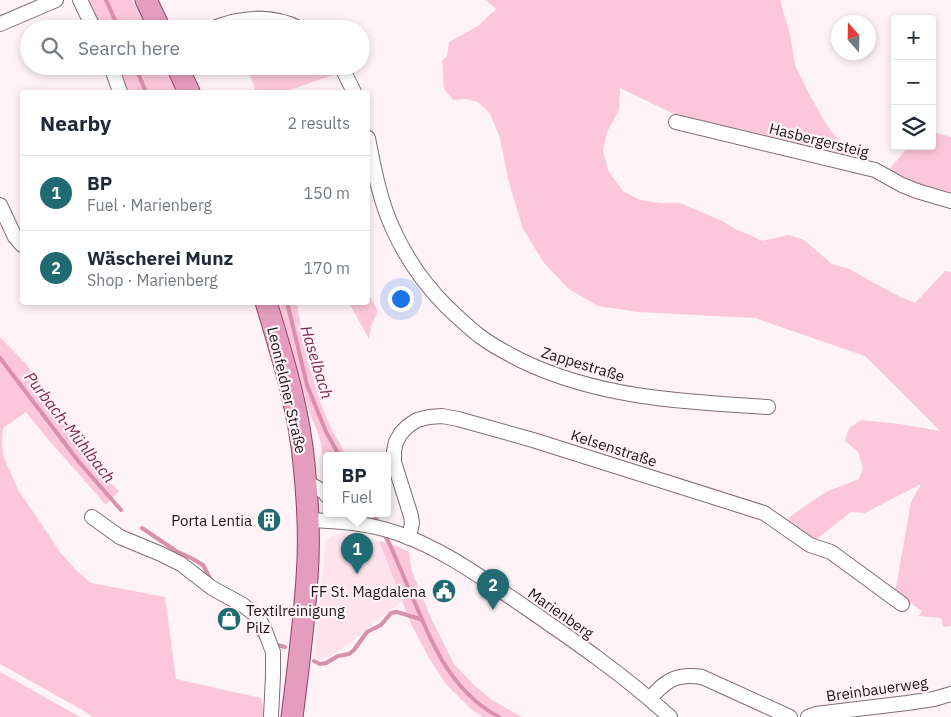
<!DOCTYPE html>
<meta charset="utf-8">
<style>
body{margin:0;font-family:"IBM Plex Sans",sans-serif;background:#f6f6f7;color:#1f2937}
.controls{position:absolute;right:15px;top:15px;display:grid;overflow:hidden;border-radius:5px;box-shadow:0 2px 8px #0003}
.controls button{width:45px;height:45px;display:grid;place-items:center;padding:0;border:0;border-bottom:1px solid #e0e1e3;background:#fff;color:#1f2937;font:25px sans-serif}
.compass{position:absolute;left:831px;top:15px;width:45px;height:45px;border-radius:50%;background:#fff;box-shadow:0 2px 8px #0003;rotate:340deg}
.you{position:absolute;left:400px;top:298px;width:18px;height:18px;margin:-12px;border:4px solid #fff;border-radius:50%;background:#1a73e8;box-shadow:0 0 0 8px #1a73e833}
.badge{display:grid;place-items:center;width:32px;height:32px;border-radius:50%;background:#206b72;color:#fff;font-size:16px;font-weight:700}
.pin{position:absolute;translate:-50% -41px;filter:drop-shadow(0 1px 2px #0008)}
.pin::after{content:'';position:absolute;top:26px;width:18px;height:15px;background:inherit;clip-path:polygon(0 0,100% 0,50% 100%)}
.popup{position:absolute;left:323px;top:452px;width:68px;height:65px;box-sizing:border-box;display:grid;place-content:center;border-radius:5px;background:#fff;filter:drop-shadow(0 1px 4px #0005);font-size:16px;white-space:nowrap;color:#747a83}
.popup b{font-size:19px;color:#1f2937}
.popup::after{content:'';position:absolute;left:50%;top:100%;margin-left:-10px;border:10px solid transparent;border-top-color:#fff}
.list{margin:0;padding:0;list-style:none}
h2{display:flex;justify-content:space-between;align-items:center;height:65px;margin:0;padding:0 20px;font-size:21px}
h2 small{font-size:16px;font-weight:400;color:#747a83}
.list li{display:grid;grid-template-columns:32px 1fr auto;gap:15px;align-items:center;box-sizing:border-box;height:75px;padding:0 20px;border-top:1px solid #e0e1e3}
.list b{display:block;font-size:19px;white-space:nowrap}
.list p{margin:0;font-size:16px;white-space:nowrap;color:#747a83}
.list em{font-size:16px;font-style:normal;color:#747a83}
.icon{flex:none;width:28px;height:28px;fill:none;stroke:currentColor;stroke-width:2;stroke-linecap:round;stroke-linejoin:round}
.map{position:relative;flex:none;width:951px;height:717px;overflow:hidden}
.search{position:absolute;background:#fff;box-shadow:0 2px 8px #0003;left:20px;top:20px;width:350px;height:55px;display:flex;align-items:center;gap:12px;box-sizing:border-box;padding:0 18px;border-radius:28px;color:#747a83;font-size:19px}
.panel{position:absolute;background:#fff;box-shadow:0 2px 8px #0003;left:20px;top:90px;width:350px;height:215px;border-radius:5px}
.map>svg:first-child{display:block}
.built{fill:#fee3ed}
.green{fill:#fcc7da}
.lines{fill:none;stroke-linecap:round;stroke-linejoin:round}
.stream{stroke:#d890ad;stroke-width:4}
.street-casing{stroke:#806f75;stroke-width:16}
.primary-casing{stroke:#934266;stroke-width:23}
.street{stroke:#fff;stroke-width:14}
.primary{stroke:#e59dbd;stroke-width:21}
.labels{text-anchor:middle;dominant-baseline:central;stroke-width:4.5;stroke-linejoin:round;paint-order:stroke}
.street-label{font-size:15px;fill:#1b1517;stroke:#fff3f7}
.poi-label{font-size:15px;fill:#1b1517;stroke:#fff3f7;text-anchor:end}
.water-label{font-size:16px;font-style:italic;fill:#7c2850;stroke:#fff3f7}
</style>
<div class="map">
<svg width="951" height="717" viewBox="0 0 951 717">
<rect width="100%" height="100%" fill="#fff3f7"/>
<!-- built -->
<path class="built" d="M 342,533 L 358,535 L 379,541 L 403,600 L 341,650 L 332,655 L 324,658 L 318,659 L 314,657 L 325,547 L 327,541 L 332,536 Z"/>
<!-- green -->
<path class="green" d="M 88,0 L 132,0 L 148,29 L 101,29 Z
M 486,0 L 780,0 L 790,34 L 795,65 L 808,92 L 828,127 L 856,162 L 676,115 L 620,88 L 619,110 L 607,132 L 603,151 L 609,172 L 623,191 L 640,200 L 660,203 L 680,203 L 722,221 L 737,230 L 750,235 L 762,241 L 789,235 L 804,240 L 832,264 L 849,269 L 900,297 L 915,303 L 945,271 L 951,272 L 951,626 L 943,627 L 941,618 L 919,616 L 922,611 L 895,593 L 911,502 L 921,484 L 865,513 L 851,512 L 814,541 L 786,520 L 799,510 L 826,492 L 859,479 L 863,468 L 858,452 L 845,441 L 849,428 L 861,420 L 900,424 L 940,431 L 865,356 L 755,318 L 638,312 L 598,306 L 569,289 L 544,263 L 523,229 L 508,179 L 500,138 L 490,113 L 478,102 L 465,99 L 453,100 L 444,89 L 442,61 L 447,56 L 449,42 L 478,26 L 496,9 Z
M 118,66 L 165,66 L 177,92 L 127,92 Z
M 247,66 L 331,66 L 336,74 L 284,92 L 256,92 Z
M 932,132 L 951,137 L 951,196 L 918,187 L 888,171 L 909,146 L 932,146 Z
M 368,293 L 378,311 L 371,326 L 369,339 L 349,303 L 368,302 Z
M 279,303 L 297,303 L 303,342 L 308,363 L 321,405 L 332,430 L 346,455 L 327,455 L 327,488 L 322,486 L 324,471 L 321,443 L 317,431 L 310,414 Z
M 0,337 L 27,365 L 52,402 L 77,442 L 99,472 L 119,491 L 106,505 L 46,437 L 26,412 L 3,428 L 2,440 L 3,455 L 18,490 L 45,529 L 60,552 L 76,570 L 91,583 L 165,597 L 176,679 L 261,698 L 265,717 L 93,717 L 84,711 L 0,664 Z
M 379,541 L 397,546 L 409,552 L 411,568 L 419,589 L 432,620 L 454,664 L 476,687 L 492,700 L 522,717 L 483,717 L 471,709 L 445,683 L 429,658 L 412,626 Z
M 0,672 L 80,717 L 0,717 Z"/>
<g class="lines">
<!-- stream -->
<path class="stream" d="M 106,0 L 119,29
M 135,66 L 146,92
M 287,302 L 307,385 L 326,432 L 339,455
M 0,358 L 79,462 L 121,510
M 373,513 L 379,524
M 142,528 L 176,551 L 193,559 L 203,565 L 211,580
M 383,532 L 390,545 C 398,563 405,580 413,598 C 432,645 452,692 499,717
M 253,622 L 258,634 L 263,640
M 274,644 L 285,647
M 314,661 L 320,664 L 326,663 L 338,656 L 349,654 L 354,650 L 367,632 L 381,625 L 391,613 L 397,612 L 420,619"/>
<!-- street casing -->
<g class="street-casing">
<path id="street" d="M 80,0 L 94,29
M 0,24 L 56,0
M 211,29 C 240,17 272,14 301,29
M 111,66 L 120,92
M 341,66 L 354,92
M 676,122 L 875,170 L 902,185 L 917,191 L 951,201
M 368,138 C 374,169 380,201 393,229 C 406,258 425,285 447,307 C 458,317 469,328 481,337 C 493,346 507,353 520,360 C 598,398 684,402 768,407
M 0,205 L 15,237 L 22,245
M 305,481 L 324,492 L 327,496
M 92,517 L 120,537 L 161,554 L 181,564 L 212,588 L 243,605 L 258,617 L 264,628 L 273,652 L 273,675 L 271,717
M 307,520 C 338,521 368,523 397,533 C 443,549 482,578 522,605 C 573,640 624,675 670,717
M 409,538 L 412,523 L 411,516 L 394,462 L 394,451 L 396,442 L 401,433 L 408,426 L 417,420 L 429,417 L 442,416 L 458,419 L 533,440 L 764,513 L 810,545 L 831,552 L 902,604
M 650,699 C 665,680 678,673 702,677 L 790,717
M 808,717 L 816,714 L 907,703 L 934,699 L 951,694"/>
</g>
<!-- primary casing -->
<g class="primary-casing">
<path id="primary" d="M 146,0 L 160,29
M 177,66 L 189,92
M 266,302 C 282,355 299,409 304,464 C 308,502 310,540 307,578 C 304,624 298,671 292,717"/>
</g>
<!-- street -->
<use href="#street" class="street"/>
<!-- primary -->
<use href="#primary" class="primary"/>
</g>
<!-- icons -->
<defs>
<g id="building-disc" transform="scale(1.25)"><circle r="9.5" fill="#206b72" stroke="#fff3f7"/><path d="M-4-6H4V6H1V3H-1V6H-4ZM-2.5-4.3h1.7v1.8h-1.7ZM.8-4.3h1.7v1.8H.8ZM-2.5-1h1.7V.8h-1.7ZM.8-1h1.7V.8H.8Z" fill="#fff"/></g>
<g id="civic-disc" transform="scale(1.25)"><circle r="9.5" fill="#206b72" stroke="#fff3f7"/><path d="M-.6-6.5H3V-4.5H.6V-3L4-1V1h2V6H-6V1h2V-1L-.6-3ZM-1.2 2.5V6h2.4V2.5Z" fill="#fff"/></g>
<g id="shop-disc" transform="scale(1.25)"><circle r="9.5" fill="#206b72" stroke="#fff3f7"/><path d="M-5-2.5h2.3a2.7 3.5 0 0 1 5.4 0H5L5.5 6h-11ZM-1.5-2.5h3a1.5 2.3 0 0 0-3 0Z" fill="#fff"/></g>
</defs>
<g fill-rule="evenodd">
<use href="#building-disc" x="269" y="520"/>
<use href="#civic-disc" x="444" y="591"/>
<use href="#shop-disc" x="229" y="619"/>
</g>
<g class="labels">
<!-- street labels -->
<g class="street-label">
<text transform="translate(819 140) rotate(14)">Hasbergersteig</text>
<text transform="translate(583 364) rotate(17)">Zappestraße</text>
<text transform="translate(287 390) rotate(77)">Leonfeldner Straße</text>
<text transform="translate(614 448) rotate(18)">Kelsenstraße</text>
<text transform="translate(561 613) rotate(35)">Marienberg</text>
<text transform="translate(877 689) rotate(-8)">Breinbauerweg</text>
</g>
<!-- poi labels -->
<g class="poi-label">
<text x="252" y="520">Porta Lentia</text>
<text x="426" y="591">FF St. Magdalena</text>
<text x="246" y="610" text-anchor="start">Textilreinigung<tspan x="246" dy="17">Pilz</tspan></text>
</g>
<!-- water labels -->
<g class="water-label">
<text transform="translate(317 362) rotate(73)">Haselbach</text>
<text transform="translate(70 427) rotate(52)">Purbach-Mühlbach</text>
</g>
</g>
</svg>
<div class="controls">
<button>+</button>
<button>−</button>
<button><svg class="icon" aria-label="layers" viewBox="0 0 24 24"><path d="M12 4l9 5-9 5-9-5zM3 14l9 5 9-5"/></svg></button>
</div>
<svg class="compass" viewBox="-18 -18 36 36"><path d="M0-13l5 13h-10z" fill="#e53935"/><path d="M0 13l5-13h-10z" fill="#747a83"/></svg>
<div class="you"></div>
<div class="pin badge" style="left:357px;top:574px">1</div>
<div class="popup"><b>BP</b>Fuel</div>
<div class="pin badge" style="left:493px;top:610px">2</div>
<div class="search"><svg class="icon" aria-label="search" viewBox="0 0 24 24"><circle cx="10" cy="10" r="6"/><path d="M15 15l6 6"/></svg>Search here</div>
<section class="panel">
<h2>Nearby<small>2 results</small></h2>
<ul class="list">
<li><span class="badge">1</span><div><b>BP</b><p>Fuel · Marienberg</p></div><em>150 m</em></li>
<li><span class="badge">2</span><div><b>Wäscherei Munz</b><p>Shop · Marienberg</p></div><em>170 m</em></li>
</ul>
</section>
</div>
